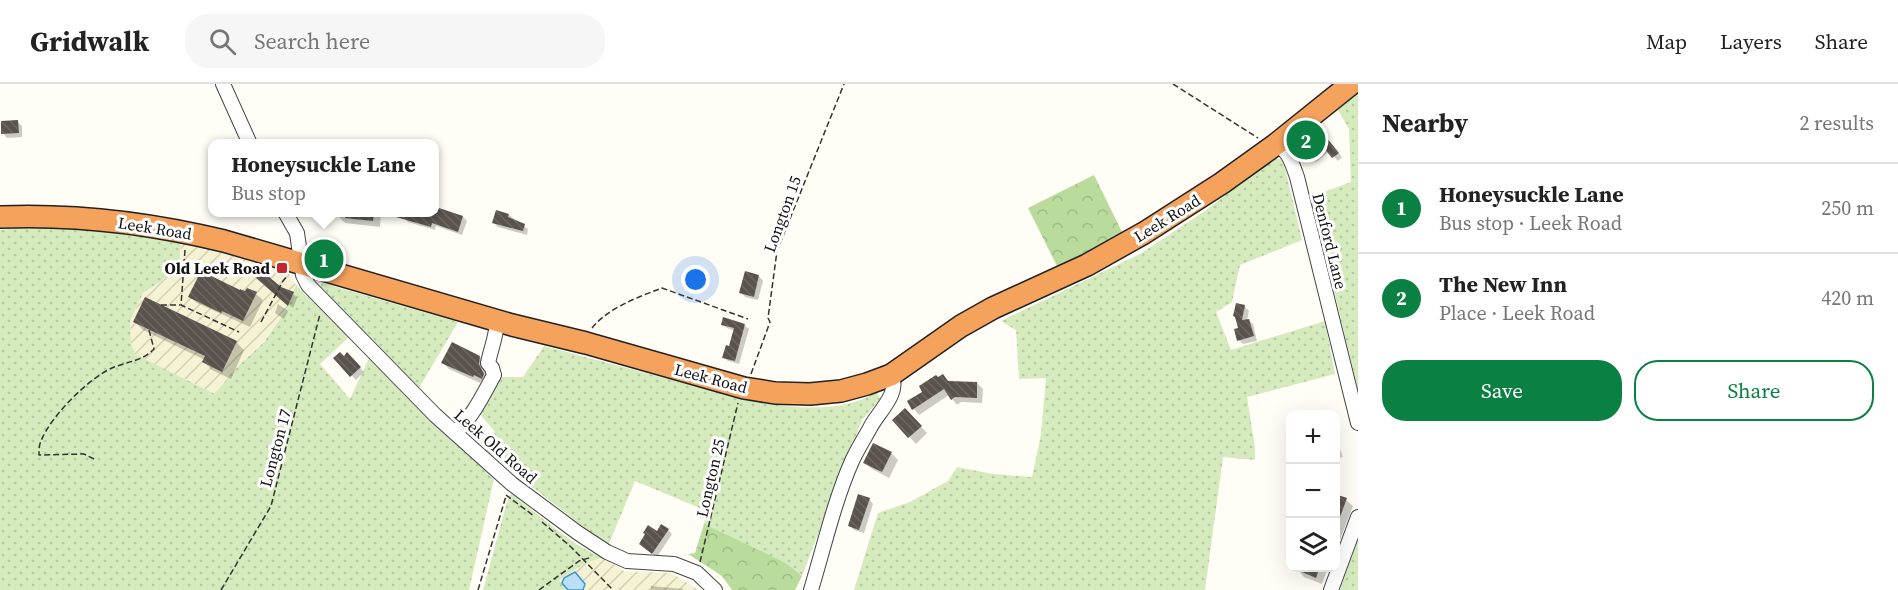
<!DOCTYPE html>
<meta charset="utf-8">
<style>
body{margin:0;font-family:"Source Serif 4",serif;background:#f6f6f6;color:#222}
.controls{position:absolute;right:18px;bottom:18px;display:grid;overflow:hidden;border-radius:12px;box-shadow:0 6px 24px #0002}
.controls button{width:54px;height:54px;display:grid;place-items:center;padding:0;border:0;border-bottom:2px solid #e0e0e0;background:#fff;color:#222;font:30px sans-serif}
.you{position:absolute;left:696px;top:196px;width:21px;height:21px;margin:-15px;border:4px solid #fff;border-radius:50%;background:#1a73e8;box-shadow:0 0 0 9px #1a73e833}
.badge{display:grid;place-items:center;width:39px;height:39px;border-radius:50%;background:#0b8043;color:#fff;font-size:20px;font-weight:700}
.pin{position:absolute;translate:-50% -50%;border:3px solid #fff;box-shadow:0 2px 6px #0006}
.popup{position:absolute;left:208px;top:55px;width:231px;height:78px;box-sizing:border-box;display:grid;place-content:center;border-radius:12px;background:#fff;filter:drop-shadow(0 2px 4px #0005);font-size:20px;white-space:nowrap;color:#767676}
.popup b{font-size:22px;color:#222}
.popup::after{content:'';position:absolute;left:50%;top:100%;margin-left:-12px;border:12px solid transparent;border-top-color:#fff}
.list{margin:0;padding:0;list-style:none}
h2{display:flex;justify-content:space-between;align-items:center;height:78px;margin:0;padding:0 24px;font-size:26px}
h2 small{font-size:20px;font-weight:400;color:#767676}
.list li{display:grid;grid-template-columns:39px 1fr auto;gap:18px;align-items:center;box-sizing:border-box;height:90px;padding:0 24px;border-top:2px solid #e0e0e0}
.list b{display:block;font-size:22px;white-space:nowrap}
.list p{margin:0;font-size:20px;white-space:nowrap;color:#767676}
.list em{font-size:20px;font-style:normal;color:#767676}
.actions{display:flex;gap:12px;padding:18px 24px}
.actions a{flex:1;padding:14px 0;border:2px solid #0b8043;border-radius:24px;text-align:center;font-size:21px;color:#0b8043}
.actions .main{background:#0b8043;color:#fff}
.icon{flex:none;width:33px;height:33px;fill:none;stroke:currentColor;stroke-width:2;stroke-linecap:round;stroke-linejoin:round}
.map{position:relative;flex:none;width:1358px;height:506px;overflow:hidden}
header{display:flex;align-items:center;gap:36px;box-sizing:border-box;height:84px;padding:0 30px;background:#fff;border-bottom:2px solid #e0e0e0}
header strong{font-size:28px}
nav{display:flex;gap:33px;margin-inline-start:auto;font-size:21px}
.search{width:420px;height:54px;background:#f6f6f6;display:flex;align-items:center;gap:15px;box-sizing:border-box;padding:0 21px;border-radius:24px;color:#767676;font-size:22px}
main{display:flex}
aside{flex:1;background:#fff}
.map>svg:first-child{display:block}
.farmland{fill:url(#farmland-furrows)}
.grass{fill:url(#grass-dots)}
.forest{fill:url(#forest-crowns)}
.water{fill:#b9e0f7;stroke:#3f96cf;stroke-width:1.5}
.shadow{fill:#0003}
.building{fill:url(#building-back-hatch)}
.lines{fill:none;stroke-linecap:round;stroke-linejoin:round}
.minor-casing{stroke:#444;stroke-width:16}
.highway-casing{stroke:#222;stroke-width:24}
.path{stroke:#333;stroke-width:1.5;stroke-dasharray:6 3;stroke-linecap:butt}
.minor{stroke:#fff;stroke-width:14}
.highway{stroke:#f5a25d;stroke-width:21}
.poi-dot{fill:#c4262e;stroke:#fff;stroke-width:2}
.labels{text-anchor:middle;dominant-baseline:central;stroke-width:6;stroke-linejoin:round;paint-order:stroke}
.street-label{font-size:16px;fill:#111;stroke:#fff}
.poi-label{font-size:16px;font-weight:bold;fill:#111;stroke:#fff;text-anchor:end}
</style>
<header>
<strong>Gridwalk</strong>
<div class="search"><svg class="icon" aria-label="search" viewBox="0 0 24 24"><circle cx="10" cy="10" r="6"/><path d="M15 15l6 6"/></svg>Search here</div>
<nav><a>Map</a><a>Layers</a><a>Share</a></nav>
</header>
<main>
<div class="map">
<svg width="1358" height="506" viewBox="0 0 1358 506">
<defs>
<pattern id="farmland-furrows" width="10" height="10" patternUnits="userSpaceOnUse" patternTransform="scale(1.5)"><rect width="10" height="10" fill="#f6f3d4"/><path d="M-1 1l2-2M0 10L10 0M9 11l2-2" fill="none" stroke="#d2cfb5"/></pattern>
<pattern id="grass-dots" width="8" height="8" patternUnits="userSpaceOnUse" patternTransform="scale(1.5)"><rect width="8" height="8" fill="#d5ebbd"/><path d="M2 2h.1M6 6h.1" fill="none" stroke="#b6c8a1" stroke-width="1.8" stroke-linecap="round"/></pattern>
<pattern id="forest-crowns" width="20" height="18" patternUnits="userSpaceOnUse" patternTransform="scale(1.5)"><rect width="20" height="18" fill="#b9dc9c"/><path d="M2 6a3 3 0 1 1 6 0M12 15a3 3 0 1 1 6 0" fill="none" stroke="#9ebc85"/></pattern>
<pattern id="building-back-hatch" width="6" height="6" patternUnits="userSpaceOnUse" patternTransform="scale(1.5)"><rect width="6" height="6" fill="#5a524d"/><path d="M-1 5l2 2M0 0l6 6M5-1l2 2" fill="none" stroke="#6d6662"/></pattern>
</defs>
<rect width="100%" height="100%" fill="#fffdf5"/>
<!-- farmland -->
<path class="farmland" d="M 181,157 L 286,185 L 296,201 L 288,223 L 263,258 L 233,287 L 215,310 L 135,270 L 131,259 L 130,237 L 143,209 L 179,185 Z
M 604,473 L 624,487 L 672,489 L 699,506 L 567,506 L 559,496 L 585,479 Z"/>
<!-- grass -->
<path class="grass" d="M 1358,7 L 1358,306 L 1331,194 L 1308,114 L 1351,98 L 1349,45 L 1338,26 Z
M 1275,75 L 1281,75 L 1284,80 L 1302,156 L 1240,181 L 1232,218 L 1216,228 L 1231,266 L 1325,237 L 1335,290 L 1247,313 L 1255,364 L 1255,376 L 1223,373 L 1205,506 L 854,506 L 878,429 L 910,418 L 948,397 L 957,383 L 993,390 L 1032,393 L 1041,350 L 1046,294 L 1019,295 L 1016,246 L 1001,237 L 1140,170 L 1205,127 L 1268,78 Z
M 45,141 L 102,143 L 181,157 L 179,185 L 143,209 L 130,237 L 131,259 L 135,270 L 215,310 L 233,287 L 264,258 L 288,223 L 296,201 L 349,253 L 320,280 L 350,315 L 369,274 L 494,395 L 469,506 L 0,506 L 0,146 Z
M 322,199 L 458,238 L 419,304 L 320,204 Z
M 544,262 L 755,318 C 795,324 841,330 877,308 L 880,315 L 862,336 L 802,492 L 786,479 L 709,444 L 704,440 L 707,427 L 635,397 L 608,462 L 485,366 L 495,348 L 478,328 L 496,293 L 523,293 Z
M 511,409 C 533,426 579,468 604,473 L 585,479 L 559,496 L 567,506 L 483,506 L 507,418 Z
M 1358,455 L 1358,506 L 1340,506 Z"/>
<!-- forest -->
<path class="forest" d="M 1094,91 L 1125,154 L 1059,186 L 1028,124 Z
M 704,440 L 786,479 L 802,492 L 795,506 L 732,506 L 722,492 L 688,470 L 695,469 Z"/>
<!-- water -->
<path class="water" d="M 575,488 L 585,500 L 583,506 L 568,506 L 562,499 L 564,494 Z"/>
<!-- shadow -->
<path class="shadow" d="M 17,38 L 22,42 L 22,53 L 7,54 L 3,49 Z
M 1322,49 L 1342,73 L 1338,77 L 1329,67 L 1316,78 L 1312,74 Z
M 338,128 L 381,128 L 380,143 L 345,139 L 338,132 Z
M 406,128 L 417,130 L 417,128 L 429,128 L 438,131 L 463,133 L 467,137 L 462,151 L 436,142 L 435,146 L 408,138 L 404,134 Z
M 509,131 L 528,145 L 527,151 L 498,143 L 494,139 Z
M 759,192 L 763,197 L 758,216 L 745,213 L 741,208 Z
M 262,198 L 293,210 L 297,214 L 293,224 Z
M 240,208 L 256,210 L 263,216 L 250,243 L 197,219 L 190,213 Z
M 278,220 L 288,227 L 284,235 L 275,229 Z
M 1237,221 L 1245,223 L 1249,227 L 1247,237 L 1248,236 L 1253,240 L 1257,257 L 1243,260 L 1239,256 L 1240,246 L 1237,235 Z
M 135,238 L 236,258 L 244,266 L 231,295 L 212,286 L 204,278 L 205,276 L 143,246 Z
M 723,240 L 744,241 L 749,245 L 739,280 L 728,277 L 724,273 L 730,264 L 735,247 L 727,244 Z
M 347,270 L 364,288 L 356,296 L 335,274 L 344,274 Z
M 480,273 L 486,280 L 485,288 L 490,298 L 489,300 L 481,297 L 480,299 L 449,285 L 443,279 Z
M 943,292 L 949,297 L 977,299 L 983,305 L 982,319 L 961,318 L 957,321 L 949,311 L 919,331 L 914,325 L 924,308 Z
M 912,333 L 927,349 L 916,360 L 894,336 Z
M 1336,355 L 1343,373 L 1336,374 Z
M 891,369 L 898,376 L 889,394 L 872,385 L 865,379 Z
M 1336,412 L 1346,416 L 1353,422 L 1336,466 Z
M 869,415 L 873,420 L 864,449 L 854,446 L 849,441 Z
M 668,446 L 672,450 L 657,473 L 640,460 L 657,449 Z
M 1299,484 L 1328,484 L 1322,500 L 1304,493 L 1298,486 Z
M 651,502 L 683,505 L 684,506 L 651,506 Z"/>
<!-- building -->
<path class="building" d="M 18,36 L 19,49 L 1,50 L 1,37 Z
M 1318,43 L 1339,69 L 1332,74 L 1324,64 L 1311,75 L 1298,59 Z
M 439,124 L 463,132 L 458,148 L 432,139 L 431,143 L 389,131 L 389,129 L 437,129 Z
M 496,126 L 509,130 L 508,133 L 525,140 L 523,147 L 492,139 Z
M 345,129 L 374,129 L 373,137 L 345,134 Z
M 201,187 L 240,206 L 240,205 L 245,207 L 247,204 L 257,208 L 243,237 L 222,227 L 221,229 L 188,213 Z
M 262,187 L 281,203 L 294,208 L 288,222 L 256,194 Z
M 745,187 L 759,191 L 754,213 L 739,209 Z
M 145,213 L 237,257 L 222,288 L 202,278 L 205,272 L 133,238 Z
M 1236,219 L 1245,221 L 1242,236 L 1249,235 L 1254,252 L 1237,257 L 1234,245 L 1238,244 L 1235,233 L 1233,232 Z
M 723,233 L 745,240 L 735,277 L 722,274 L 726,261 L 729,262 L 734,244 L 721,241 Z
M 452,258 L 480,272 L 479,280 L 484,290 L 482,295 L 474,291 L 473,293 L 441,279 Z
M 340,268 L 344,272 L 347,268 L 361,283 L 350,293 L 333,274 Z
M 943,290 L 948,297 L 977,298 L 977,314 L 955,313 L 951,316 L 944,305 L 912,326 L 907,317 L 922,308 L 919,302 L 936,291 L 938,293 Z
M 905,324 L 922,342 L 908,354 L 892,336 Z
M 873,359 L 892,368 L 882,388 L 863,379 Z
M 858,410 L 870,414 L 859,446 L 848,442 Z
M 1335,410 L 1347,414 L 1336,444 L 1335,444 Z
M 661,440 L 669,445 L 652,470 L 639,460 L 645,450 L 643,449 L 648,441 L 657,447 Z
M 1290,483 L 1320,483 L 1316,494 Z"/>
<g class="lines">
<!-- minor casing -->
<g class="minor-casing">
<path id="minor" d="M 223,0 L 250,60
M 1275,61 C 1289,65 1292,80 1297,93 L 1358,339
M 285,128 L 297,149 L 303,191 L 308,201 L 435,331 L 512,400 L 578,449 L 607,468 L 627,477 L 674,480 L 697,489 L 715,506
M 455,349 C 472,334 483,311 494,291 L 492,284 L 488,279 C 491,264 497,251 497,236
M 811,506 C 824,463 834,418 852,377 C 857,366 864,355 870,344 C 878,328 901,309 891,291
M 1331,506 L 1358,433"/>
</g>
<!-- highway casing -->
<g class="highway-casing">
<path id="highway" d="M 0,133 C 76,130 150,139 224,157 L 512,241 L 586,259 L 744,304 L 775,309 L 810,310 L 841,307 L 867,300 L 891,291 L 961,242 L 993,224 L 1087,181 L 1144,149 L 1222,99 L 1275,61 L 1351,0"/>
</g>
<!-- path -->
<path class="path" d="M 1173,0 L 1258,54
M 185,166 L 181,221 L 239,248
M 161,221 L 180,221
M 261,238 L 283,197 L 287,192
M 592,244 C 608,224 638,213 662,204 L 748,235
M 751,290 L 770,238 L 768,234 L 777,167 L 844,0
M 94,375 L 84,370 L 39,371 C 39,366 39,361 41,357 C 50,333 89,294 112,284 C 128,277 141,278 154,265 L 149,246
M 506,411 L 534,432
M 542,438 L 571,463 L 613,506
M 700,478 L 738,319
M 221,506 L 271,422 L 320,230
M 478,506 L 506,412
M 539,506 L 579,477 L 592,473"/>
<!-- minor -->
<use href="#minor" class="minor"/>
<!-- highway -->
<use href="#highway" class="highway"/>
</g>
<!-- markers -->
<rect class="poi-dot" x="276" y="178" width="12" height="12" rx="3"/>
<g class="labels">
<!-- street labels -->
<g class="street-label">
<text transform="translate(782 130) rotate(-70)">Longton 15</text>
<text transform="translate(1167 134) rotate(-32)">Leek Road</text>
<text transform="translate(155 144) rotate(9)">Leek Road</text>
<text transform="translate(1330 157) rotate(76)">Denford Lane</text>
<text transform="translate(711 294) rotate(15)">Leek Road</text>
<text transform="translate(496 362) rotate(41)">Leek Old Road</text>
<text transform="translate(275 364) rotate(-75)">Longton 17</text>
<text transform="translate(710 394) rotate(-77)">Longton 25</text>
</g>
<!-- poi labels -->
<g class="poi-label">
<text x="270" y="184">Old Leek Road</text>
</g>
</g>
</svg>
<div class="controls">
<button>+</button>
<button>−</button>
<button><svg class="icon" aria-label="layers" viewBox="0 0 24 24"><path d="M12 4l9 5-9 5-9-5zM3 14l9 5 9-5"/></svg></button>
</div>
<div class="you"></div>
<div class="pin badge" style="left:324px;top:175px">1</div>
<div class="popup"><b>Honeysuckle Lane</b>Bus stop</div>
<div class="pin badge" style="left:1306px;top:56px">2</div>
</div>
<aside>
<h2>Nearby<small>2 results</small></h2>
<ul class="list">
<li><span class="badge">1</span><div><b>Honeysuckle Lane</b><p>Bus stop · Leek Road</p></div><em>250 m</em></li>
<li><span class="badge">2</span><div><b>The New Inn</b><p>Place · Leek Road</p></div><em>420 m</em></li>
</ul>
<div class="actions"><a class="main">Save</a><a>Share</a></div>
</aside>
</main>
